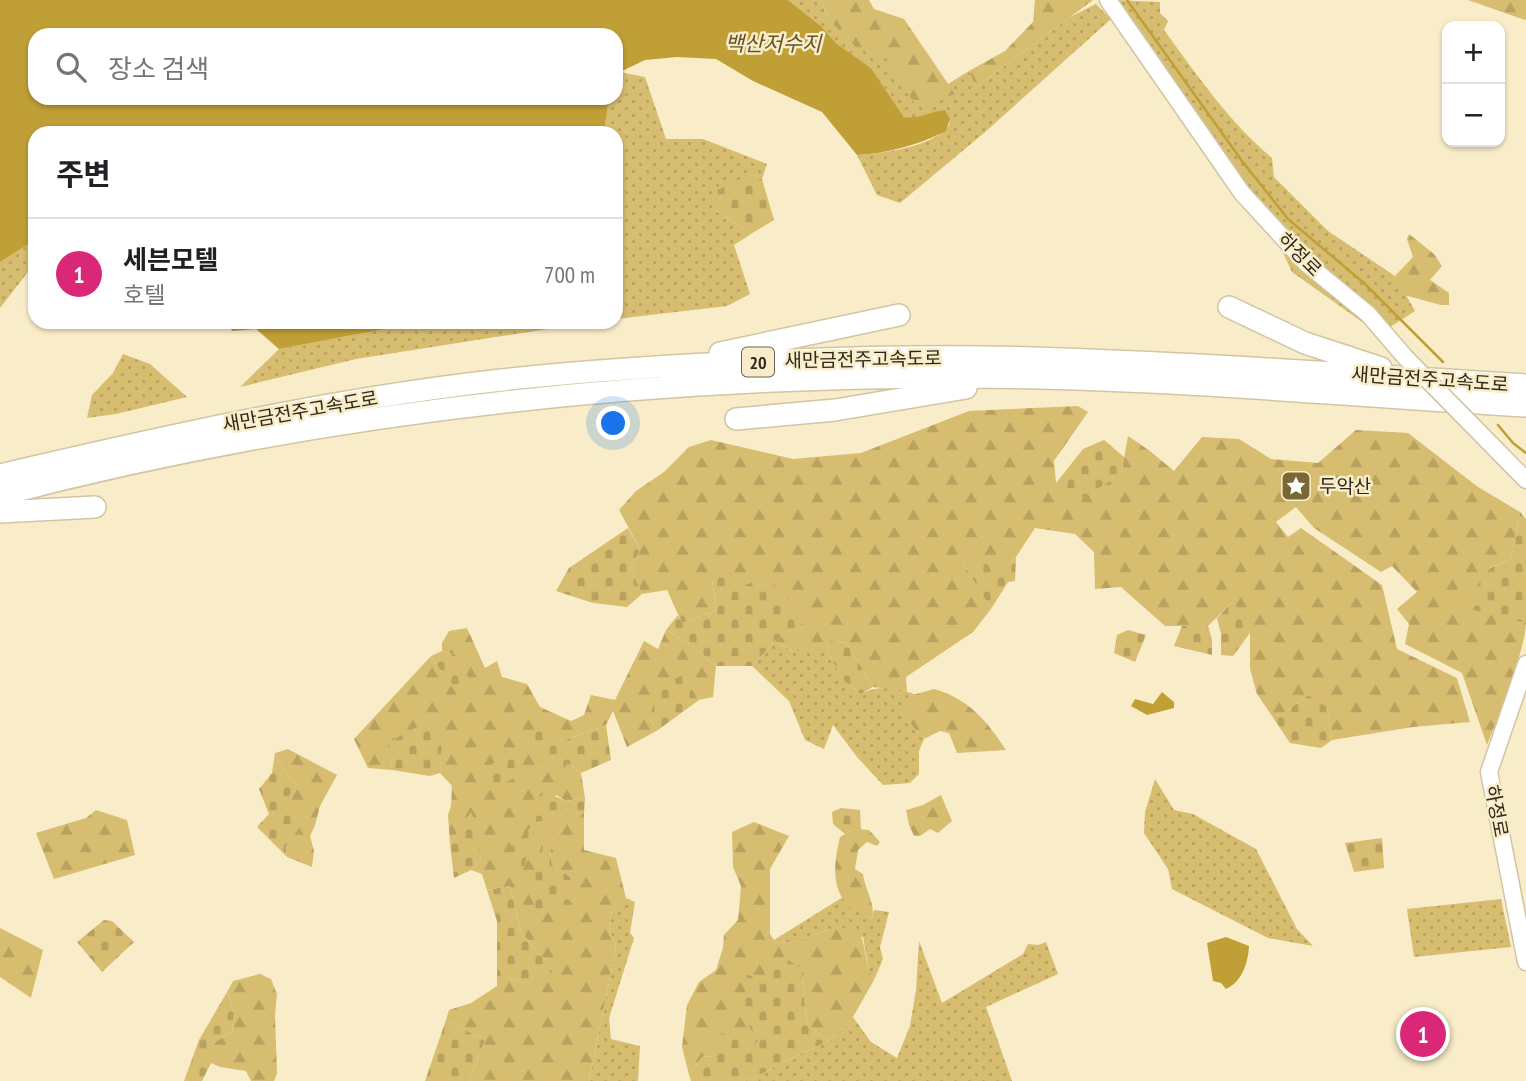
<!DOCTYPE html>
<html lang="ko">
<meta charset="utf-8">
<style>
body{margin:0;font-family:"PT Sans Narrow","Noto Sans KR",sans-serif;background:#f6f6f6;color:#202124}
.controls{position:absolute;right:21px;top:21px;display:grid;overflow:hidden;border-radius:14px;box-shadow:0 2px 5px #0004}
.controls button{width:63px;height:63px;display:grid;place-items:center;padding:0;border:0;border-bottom:2px solid #e0e0e0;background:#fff;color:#202124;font:35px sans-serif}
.you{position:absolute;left:614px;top:424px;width:24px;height:24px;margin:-18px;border:5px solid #fff;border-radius:50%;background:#1a73e8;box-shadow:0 0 0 10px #1a73e833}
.badge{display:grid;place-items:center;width:46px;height:46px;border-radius:50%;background:#db2777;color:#fff;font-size:23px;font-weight:700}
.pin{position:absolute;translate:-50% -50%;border:4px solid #fff;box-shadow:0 2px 7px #0006}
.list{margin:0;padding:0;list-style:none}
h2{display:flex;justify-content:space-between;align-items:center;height:91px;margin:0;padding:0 28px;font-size:30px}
h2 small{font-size:23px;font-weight:400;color:#757577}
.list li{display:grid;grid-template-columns:46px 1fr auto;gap:21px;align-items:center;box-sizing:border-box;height:112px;padding:0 28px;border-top:2px solid #e0e0e0}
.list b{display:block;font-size:26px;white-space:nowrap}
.list p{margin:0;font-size:23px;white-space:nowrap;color:#757577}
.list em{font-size:23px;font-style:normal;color:#757577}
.icon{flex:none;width:38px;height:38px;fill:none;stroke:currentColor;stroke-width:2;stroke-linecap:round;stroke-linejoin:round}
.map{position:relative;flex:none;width:1526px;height:1081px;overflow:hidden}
.search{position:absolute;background:#fff;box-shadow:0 2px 5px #0004;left:28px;top:28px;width:595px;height:77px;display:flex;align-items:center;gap:18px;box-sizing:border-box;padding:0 24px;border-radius:21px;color:#757577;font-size:26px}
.panel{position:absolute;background:#fff;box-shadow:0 2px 5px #0004;left:28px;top:126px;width:595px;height:203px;border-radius:21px}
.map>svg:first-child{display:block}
.grass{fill:url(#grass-dots)}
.forest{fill:url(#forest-firs);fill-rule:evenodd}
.cemetery{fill:url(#cemetery-stones)}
.water{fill:#c09f36}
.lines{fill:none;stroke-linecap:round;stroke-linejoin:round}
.stream{stroke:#c09f36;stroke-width:2.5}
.secondary-casing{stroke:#d1c5a3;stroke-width:19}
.highway-casing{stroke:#d1c5a3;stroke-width:24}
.secondary{stroke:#fff;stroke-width:16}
.highway{stroke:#fff;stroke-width:21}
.secondary-bridge-casing{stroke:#d1c5a3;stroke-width:19;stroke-linecap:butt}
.secondary-bridge{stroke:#fff;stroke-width:16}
.labels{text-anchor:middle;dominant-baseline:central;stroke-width:5;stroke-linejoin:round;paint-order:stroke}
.shield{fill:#f9edc9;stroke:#6a634f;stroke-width:2}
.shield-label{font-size:18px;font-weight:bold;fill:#2d281b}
.street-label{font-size:19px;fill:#2d281b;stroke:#f9edc9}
.poi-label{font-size:19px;fill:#2d281b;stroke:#f9edc9;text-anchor:start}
.water-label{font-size:21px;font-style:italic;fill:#625329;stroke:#f9edc9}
</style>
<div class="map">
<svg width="1526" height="1081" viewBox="0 0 1526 1081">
<defs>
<pattern id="grass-dots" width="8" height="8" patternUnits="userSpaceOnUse" patternTransform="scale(1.75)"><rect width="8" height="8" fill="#d7bd70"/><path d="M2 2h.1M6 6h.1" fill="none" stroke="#b9a260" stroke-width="1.8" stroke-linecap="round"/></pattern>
<pattern id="forest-firs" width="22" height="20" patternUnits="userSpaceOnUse" patternTransform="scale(1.75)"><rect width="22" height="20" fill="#d7bd70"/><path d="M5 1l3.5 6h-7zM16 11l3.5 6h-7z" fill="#b9a260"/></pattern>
<pattern id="cemetery-stones" width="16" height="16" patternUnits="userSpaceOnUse" patternTransform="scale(1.75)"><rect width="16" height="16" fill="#d7bd70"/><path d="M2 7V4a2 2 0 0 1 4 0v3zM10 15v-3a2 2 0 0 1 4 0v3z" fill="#b9a260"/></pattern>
</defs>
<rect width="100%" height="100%" fill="#f9edc9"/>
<!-- grass -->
<path class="grass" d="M 788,0 L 821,0 L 830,21 L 954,94 L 948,84 L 969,71 L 976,87 L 1070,17 L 1096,4 L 1111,19 L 984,133 L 900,203 L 877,195 L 857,155 C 881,154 939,146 950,123 L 945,110 C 929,111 921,119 904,117 L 871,68 L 836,43 L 821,26 Z
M 1115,0 L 1160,2 L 1160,13 L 1168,21 L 1164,30 C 1197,75 1229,122 1272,158 L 1274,177 L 1328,231 L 1395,276 L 1415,311 L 1379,334 L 1292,272 L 1265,214 Z
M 620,72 L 645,77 L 666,139 L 703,139 L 767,164 L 762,179 L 751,174 L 716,210 L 751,234 L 734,245 L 750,294 L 727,306 L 616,319 L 616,133 L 604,133 L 609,98 L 616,98 L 616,74 Z
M 35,240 L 35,263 L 0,308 L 0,262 Z
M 422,322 L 592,322 L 356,359 L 240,387 L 279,349 Z
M 123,354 L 150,364 L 187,397 L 116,414 L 87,418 L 92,395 L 113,373 Z
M 775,641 L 793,651 L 827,651 L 843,680 L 861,694 C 877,685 898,686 915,695 L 909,696 L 909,722 L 924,739 L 919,751 L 919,774 L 910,783 L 883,785 L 857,757 L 833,725 L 824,749 L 805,740 L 789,701 L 752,666 Z
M 1155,779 L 1174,810 L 1193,814 L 1256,849 L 1297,929 L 1313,946 L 1268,938 L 1172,889 L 1168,869 L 1144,833 L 1145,812 Z
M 843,897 L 847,904 L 872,919 L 874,910 L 889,912 L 880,947 L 883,959 L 874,980 L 869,972 L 863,937 L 830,929 L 794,942 L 776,943 L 774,940 Z
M 626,898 L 635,902 L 630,933 L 634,938 L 609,1018 L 611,1039 L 640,1046 L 638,1081 L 589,1081 L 616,948 L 609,928 L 612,910 Z
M 1501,899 L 1511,947 L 1414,957 L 1407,909 Z
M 919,941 L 942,1003 L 1023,954 L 1028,944 L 1038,945 L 1046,942 L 1058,974 L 986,1007 L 1012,1081 L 743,1081 L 756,1077 L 787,1060 L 829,1041 L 853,1017 L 871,1042 L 897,1058 L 910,1026 L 916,990 Z"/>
<!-- forest -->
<path class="forest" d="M 821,0 L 869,0 L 874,9 L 904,19 L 955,94 L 916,106 L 884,55 L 859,50 L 830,21 Z
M 1035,0 L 1093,0 L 976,87 L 969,71 L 1005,51 L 1033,22 Z
M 1468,0 L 1526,0 L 1526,19 L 1525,20 Z
M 1409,234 L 1434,254 L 1442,266 L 1430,280 L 1449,293 L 1449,305 L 1441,305 L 1404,295 L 1395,276 L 1413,257 L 1407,239 Z
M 1078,406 L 1088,412 L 1054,461 L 1056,483 L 1121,475 L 1128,436 L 1150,451 L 1174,471 L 1202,437 L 1239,439 L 1271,459 L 1318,463 L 1356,430 L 1408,433 L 1478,487 L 1520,512 L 1511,559 L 1489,568 C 1499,582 1520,608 1526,622 C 1526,648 1498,719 1487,745 L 1462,673 L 1405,644 L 1409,624 L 1397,609 L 1417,592 L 1392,566 L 1381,572 L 1314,528 L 1296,507 L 1276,522 L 1288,537 L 1301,528 L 1382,585 L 1397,649 L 1457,678 L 1470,722 L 1413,727 L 1332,740 L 1327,708 L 1308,695 L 1281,715 L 1272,716 L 1257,694 L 1250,669 L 1250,633 L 1231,603 L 1208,626 L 1165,626 L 1121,587 L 1095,589 L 1094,552 L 1075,534 L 1035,528 L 1016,557 L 996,576 L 963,563 L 991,609 L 973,632 L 906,677 L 907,691 L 873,687 L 847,643 L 831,641 L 827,651 L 793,651 L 775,641 L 807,620 L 745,585 L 712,581 L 717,610 L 682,623 L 667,590 L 642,594 L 631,569 L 640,549 L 619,510 L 636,491 L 664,472 L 689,447 L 711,440 L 793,459 L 861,453 L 969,411 Z
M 467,628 L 485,668 L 497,661 L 502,677 L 527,684 L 540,707 L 571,721 L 584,715 L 591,695 L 615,700 L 644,641 L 658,649 L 666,630 L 691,645 L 716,666 L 713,697 L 699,700 L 683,676 L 649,718 L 658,730 L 627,747 L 613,711 L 606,725 L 560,742 L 560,772 L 568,763 L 581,773 L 585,798 L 566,801 L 556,795 L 536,821 L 584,813 L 584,850 L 616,858 L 626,898 L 612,910 L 609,928 L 616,948 L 589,1081 L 469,1081 L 485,1040 L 446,1020 L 449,1010 L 471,1003 L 497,986 L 497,976 L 526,983 L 550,966 L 521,932 L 510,886 L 487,890 L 482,874 L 471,870 L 481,860 L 471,813 L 450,844 L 448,815 L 451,806 L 452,786 L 440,773 L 441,737 L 390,741 L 392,770 L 368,768 L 354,739 L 431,656 L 460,698 L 458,656 L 442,651 L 442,643 L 449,631 ZM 555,839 L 550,851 L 552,865 L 572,878 L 560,905 L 536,918 L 543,842 Z
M 934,689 C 969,699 987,721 1006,750 L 957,753 L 949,733 L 940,731 L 924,739 L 909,722 L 904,707 L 909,696 Z
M 288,749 L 337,775 L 320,806 L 315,825 L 310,836 L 314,851 L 312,867 L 287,857 L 283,803 L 297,784 L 284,771 L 275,753 Z
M 941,795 L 952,821 L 938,833 L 930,829 L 920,836 L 914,836 L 909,825 L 906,810 L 923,805 Z
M 96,810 L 127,820 L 135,855 L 54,879 L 36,833 L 86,818 Z
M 754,822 L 789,836 L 770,869 L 770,934 L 776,943 L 794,942 L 830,929 L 856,927 C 868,944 863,963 874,980 L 853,1017 L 829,1041 L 807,1025 L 801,968 L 771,985 L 743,1016 L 759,1041 L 747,1050 L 702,1057 L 689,1075 L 682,1047 L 687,1005 L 699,982 L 716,970 L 723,948 L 724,935 L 738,920 L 741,886 L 733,867 L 732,832 Z
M 854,829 L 869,830 L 880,842 L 877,846 L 867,842 L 858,850 L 855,869 L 863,874 C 865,890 876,904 872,919 C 864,915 852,910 847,904 C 830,886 835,858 840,837 Z
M 0,928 L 43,950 L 31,998 L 0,977 Z
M 260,974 L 271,979 L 277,994 L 275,1015 L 277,1074 L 274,1081 L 251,1081 L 246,1071 L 220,1067 L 211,1063 L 211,1044 L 232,1032 L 234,1012 L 227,992 L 233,981 Z"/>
<!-- cemetery -->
<path class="cemetery" d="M 751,174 L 762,179 L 774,220 L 751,234 L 716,210 L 717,190 Z
M 1104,440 L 1124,457 L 1121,475 L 1081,498 L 1056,483 L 1083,449 Z
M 1520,512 L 1526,519 L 1526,623 L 1462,607 L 1490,568 L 1511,559 Z
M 628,528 L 640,549 L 631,569 L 642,594 L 627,607 L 593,603 L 556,591 L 569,568 Z
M 981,556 L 996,576 L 1016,557 L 1015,581 L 1008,582 L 991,609 L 963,563 Z
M 732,572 L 745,585 L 767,577 L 808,620 L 775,641 L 752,666 L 716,666 L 691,645 L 666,630 L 678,615 L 682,623 L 717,610 L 712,580 Z
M 1231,603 L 1238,608 L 1250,633 L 1233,656 L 1221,655 L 1221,634 L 1217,618 Z
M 1182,626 L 1208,626 L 1212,640 L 1212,655 L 1174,646 Z
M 1128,630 L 1146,635 L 1135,662 L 1114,653 L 1117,635 Z
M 830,641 L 847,643 L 873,687 L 861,694 L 843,680 L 827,651 Z
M 442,651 L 458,656 L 471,683 L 460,699 L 431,656 Z
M 683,675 L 699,700 L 658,730 L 649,718 L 661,685 Z
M 1308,695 L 1327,707 L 1332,740 L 1321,748 L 1290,743 L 1272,716 L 1281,715 Z
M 424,723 L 442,737 L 440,773 L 430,776 L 392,770 L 389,742 Z
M 606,725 L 611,760 L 581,773 L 568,763 L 560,773 L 541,761 L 527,745 L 535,729 L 560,742 Z
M 510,752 L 521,763 L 512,779 L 488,791 L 478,777 L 503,754 Z
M 275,753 L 284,771 L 297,784 L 284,803 L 300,827 L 286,846 L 287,857 L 257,827 L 269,814 L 259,789 L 272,773 Z
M 543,791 L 566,801 L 585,798 L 584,813 L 536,822 L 524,867 L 514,872 L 506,858 L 513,845 L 536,822 L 535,801 Z
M 841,808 L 860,810 L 861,830 L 854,829 L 845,834 L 833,824 L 832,812 Z
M 471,812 L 477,827 L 481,860 L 471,870 L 454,878 L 450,844 Z
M 1382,838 L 1384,868 L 1354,872 L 1345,843 Z
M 556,839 L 550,851 L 552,865 L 572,878 L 581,901 L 560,905 L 536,919 C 533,889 533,870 543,841 Z
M 510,886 L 521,932 L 550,966 L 552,972 L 526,983 L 497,976 L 497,921 L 487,890 Z
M 104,920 L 112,921 L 134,942 L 102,972 L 77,942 Z
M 783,957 L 801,968 L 807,1025 L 829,1041 L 787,1060 L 756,1077 L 743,1081 L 691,1081 L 689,1075 L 702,1057 L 711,1056 L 713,1035 L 731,1032 L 747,1050 L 758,1041 L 743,1016 L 747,975 L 763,978 L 771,984 L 771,970 Z
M 227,992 L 234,1012 L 232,1032 L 211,1044 L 211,1063 L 202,1081 L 184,1081 L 199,1040 Z
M 446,1020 L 485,1040 L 469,1081 L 425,1081 Z"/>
<!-- water -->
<path class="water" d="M 0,0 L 788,0 L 821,26 L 836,43 L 871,68 L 904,117 C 921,119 929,111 945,110 L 950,119 L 946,131 C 918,145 889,153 857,155 L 822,112 L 753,81 L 716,59 L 677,57 L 645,60 L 616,74 L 616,35 L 35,35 L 35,98 L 609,98 L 604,133 L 35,133 L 35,240 L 0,262 Z
M 228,322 L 422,322 L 279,349 L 256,329 L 232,331 Z
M 1162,692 L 1174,702 L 1174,708 L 1147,715 L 1131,706 L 1135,699 L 1153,704 Z
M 1226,937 L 1249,946 C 1248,963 1242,982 1226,989 L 1221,983 L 1213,981 L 1207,943 Z"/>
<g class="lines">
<!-- stream -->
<path class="stream" d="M 1127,0 L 1242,161 L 1288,219 L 1365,284 L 1443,362
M 1498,425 L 1513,443 L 1526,453"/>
<!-- secondary casing -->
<g class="secondary-casing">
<path id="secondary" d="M 1108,0 L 1242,193 L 1307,264 L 1368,314 L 1405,357
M 1468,421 L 1526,480
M 1526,664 L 1489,772 L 1526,962"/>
</g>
<!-- highway casing -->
<g class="highway-casing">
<path id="highway" d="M 1229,307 L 1305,343 L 1381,368
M 720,353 L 899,315
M 736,419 L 835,410 L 966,388
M 0,475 C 163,437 326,400 493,381 C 569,372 647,367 724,363 C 826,358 930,355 1033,358 C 1197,363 1362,375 1526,385
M 0,495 C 310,414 628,378 948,377 C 1139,376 1335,395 1526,406
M 0,512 L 95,507"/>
</g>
<!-- secondary -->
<use href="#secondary" class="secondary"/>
<!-- highway -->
<use href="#highway" class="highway"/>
<!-- secondary-bridge casing -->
<g class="secondary-bridge-casing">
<path id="secondary-bridge" d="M 1405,357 L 1468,421"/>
</g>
<!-- secondary-bridge -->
<use href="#secondary-bridge" class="secondary-bridge"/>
</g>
<!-- icons -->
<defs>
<g id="sight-square" transform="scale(1.575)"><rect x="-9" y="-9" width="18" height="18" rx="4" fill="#796836" stroke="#f9edc9"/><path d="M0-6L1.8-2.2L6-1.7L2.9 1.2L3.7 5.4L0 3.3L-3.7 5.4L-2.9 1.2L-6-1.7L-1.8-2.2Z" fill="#fff"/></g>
</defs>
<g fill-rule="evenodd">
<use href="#sight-square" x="1296" y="486"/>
</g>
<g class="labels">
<!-- shield labels -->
<rect class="shield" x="742" y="347.5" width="32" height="29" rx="5"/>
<g class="shield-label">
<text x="758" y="362">20</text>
</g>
<!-- street labels -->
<g class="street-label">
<text transform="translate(1300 254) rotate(45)">하정로</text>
<text transform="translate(863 359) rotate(-1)">새만금전주고속도로</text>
<text transform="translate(1430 379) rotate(4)">새만금전주고속도로</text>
<text transform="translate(300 411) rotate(-10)">새만금전주고속도로</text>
<text transform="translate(1497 811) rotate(79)">하정로</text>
</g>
<!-- poi labels -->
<g class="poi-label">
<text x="1319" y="486">두악산</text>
</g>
<!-- water labels -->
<g class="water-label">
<text x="773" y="43">백산저수지</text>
</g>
</g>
</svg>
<div class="controls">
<button>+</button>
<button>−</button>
</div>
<div class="you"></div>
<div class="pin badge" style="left:1423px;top:1034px">1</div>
<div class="search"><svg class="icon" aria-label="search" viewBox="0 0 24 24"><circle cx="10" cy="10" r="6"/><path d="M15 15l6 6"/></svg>장소 검색</div>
<section class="panel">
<h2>주변<small></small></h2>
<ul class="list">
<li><span class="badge">1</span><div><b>세븐모텔</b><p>호텔</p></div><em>700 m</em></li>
</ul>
</section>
</div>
